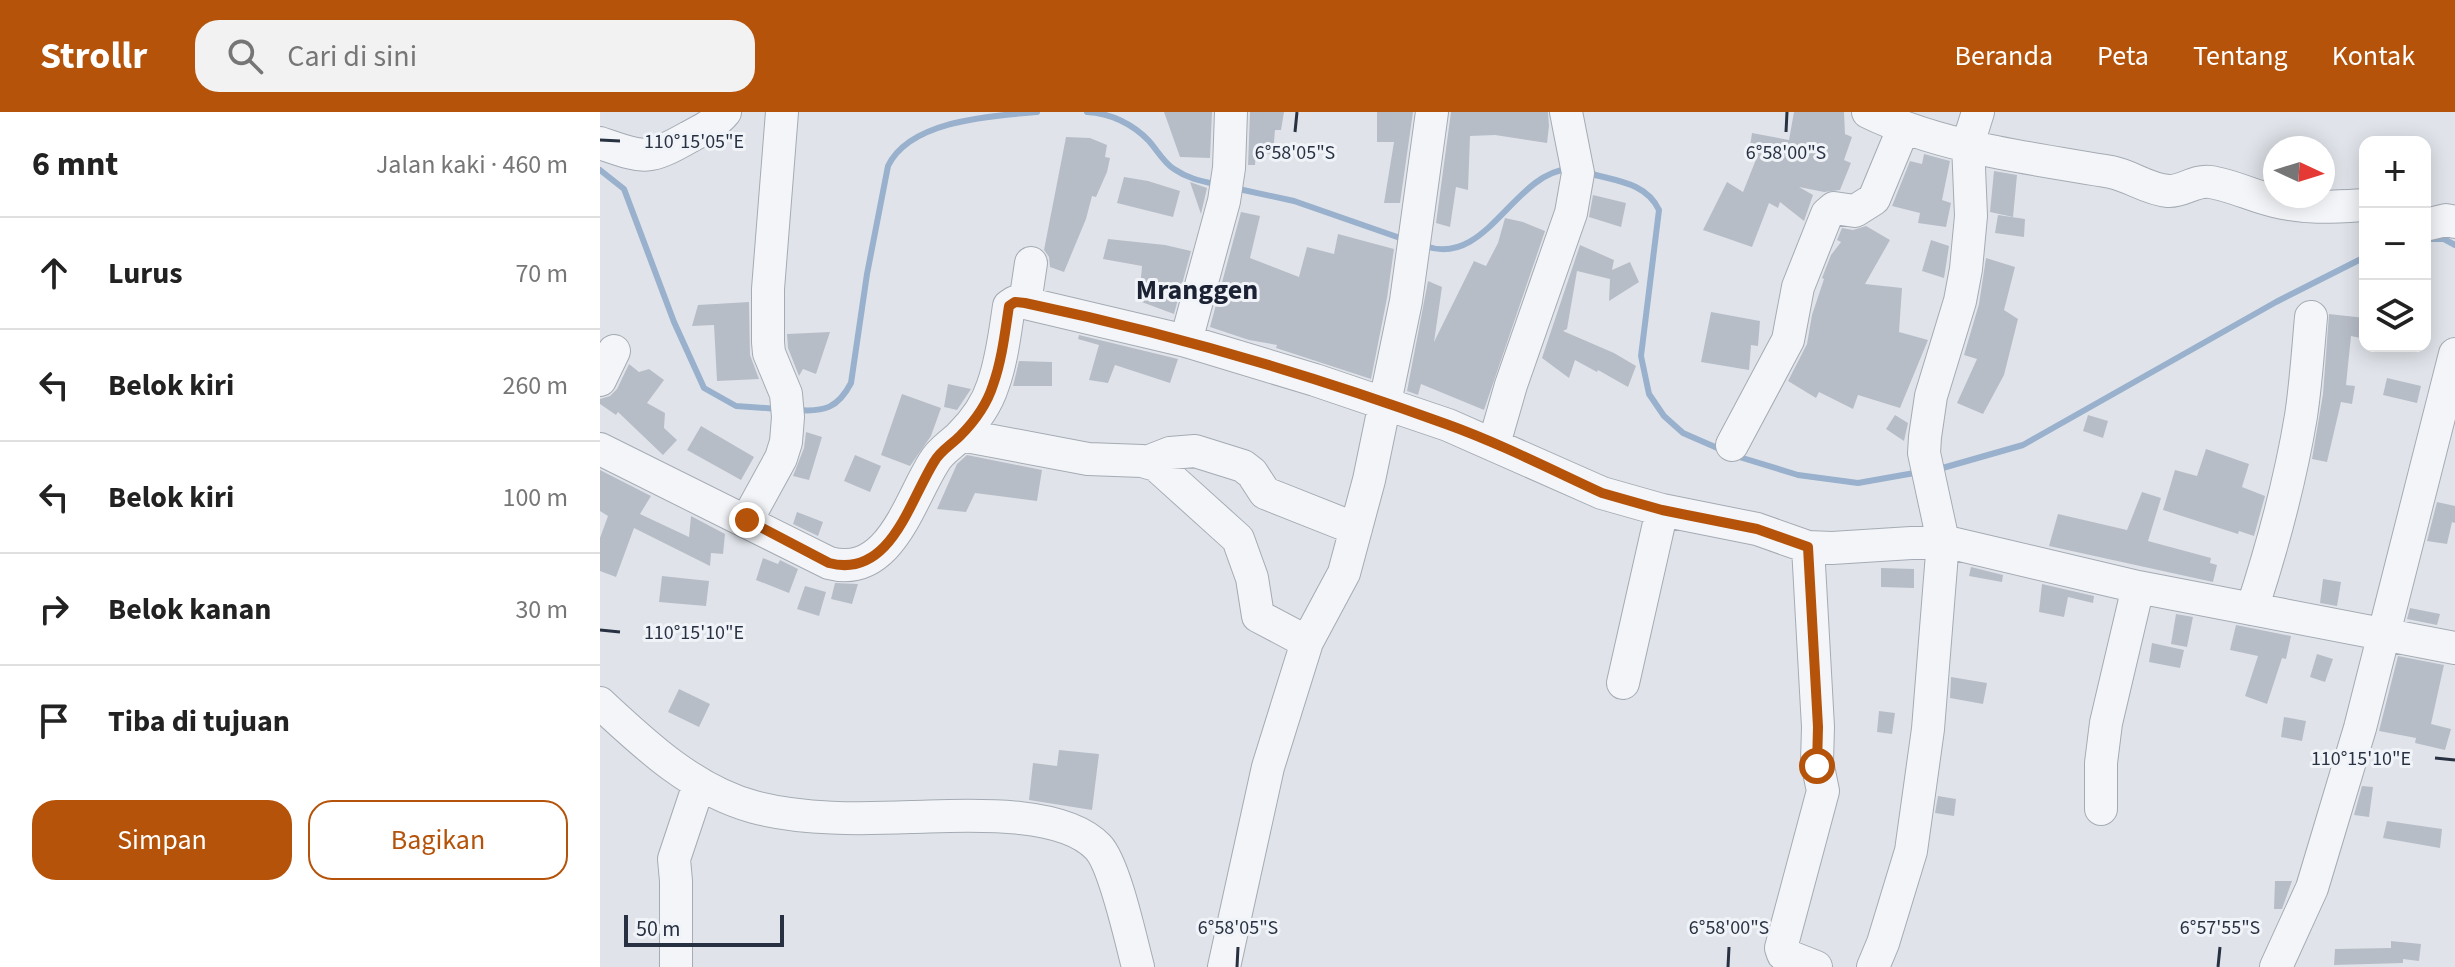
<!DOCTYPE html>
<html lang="id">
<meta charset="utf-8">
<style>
body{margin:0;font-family:"Source Sans 3",sans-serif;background:#f2f2f2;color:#222}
.controls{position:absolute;right:24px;top:24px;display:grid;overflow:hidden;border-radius:16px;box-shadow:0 4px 20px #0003}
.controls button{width:72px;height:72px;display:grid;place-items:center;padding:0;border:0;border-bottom:2px solid #e0e0e0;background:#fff;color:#222;font:40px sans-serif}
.compass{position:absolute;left:1663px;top:24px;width:72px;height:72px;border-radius:50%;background:#fff;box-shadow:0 4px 20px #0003;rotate:94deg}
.scale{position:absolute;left:24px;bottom:20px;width:160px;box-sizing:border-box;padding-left:8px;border:4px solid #283142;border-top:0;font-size:22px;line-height:28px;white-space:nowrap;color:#283142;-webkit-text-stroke:6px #f0f3f7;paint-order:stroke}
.stop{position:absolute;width:24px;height:24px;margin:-18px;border:6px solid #b45309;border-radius:50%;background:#fff}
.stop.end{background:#b45309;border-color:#fff;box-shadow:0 2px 8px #0008}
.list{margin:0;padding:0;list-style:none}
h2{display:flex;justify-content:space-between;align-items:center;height:104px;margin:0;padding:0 32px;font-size:34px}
h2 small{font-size:26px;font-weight:400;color:#767676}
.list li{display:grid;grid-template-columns:52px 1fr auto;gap:24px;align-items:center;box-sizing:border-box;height:112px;padding:0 32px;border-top:2px solid #e0e0e0}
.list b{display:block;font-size:30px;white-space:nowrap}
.list em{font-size:26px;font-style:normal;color:#767676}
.actions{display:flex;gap:16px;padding:24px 32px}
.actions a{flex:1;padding:18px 0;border:2px solid #b45309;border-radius:24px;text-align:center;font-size:28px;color:#b45309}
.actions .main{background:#b45309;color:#fff}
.icon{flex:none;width:44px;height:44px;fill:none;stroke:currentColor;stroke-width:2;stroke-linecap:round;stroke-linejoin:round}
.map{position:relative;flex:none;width:1855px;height:855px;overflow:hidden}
header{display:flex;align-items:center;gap:48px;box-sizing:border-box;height:112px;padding:0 40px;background:#b45309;color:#fff}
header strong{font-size:38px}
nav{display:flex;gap:44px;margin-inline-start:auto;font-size:28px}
.search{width:560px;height:72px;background:#f2f2f2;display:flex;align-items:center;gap:20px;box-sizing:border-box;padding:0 28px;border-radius:24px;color:#767676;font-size:30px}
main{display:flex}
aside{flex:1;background:#fff}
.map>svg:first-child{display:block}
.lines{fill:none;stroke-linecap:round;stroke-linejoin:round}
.stream{stroke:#99b1cc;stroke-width:6}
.building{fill:#b7bdc7}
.minor-casing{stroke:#a5abb4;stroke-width:34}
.minor{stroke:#f3f5f8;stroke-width:32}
.route{stroke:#b45309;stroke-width:10}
.ticks{fill:none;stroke:#283142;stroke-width:3}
.labels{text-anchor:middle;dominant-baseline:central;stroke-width:6;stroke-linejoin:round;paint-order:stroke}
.quarter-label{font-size:28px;font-weight:bold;fill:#1a2233;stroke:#f0f3f7}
.ticks-label{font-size:20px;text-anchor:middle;fill:#283142;stroke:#f0f3f7;stroke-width:6;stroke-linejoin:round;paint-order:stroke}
</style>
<header>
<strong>Strollr</strong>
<div class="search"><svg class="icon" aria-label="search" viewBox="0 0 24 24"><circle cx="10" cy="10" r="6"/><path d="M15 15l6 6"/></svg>Cari di sini</div>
<nav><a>Beranda</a><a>Peta</a><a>Tentang</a><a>Kontak</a></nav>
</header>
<main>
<aside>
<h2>6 mnt<small>Jalan kaki · 460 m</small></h2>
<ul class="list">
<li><svg class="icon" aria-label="ahead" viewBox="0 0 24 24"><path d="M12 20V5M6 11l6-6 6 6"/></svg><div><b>Lurus</b></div><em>70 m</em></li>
<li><svg class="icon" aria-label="left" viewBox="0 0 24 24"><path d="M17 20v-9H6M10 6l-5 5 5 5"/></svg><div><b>Belok kiri</b></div><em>260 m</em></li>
<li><svg class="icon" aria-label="left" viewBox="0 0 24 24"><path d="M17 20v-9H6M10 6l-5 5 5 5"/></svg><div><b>Belok kiri</b></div><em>100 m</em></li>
<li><svg class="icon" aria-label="right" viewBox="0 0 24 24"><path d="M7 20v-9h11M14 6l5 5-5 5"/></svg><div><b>Belok kanan</b></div><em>30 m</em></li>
<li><svg class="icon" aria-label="arrive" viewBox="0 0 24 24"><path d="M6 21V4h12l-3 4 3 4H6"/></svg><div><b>Tiba di tujuan</b></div></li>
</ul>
<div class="actions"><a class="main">Simpan</a><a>Bagikan</a></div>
</aside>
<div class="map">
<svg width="1855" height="855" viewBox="0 0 1855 855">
<rect width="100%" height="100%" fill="#e0e4ea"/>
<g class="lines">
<!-- stream -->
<path class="stream" d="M 487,0 C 510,1 533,12 549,29 C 557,38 564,51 574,57 C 587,66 600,69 615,72
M 0,58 L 24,77 L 74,210 L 104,276 L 136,294 L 178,297
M 988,61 C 1015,69 1046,70 1059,98 L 1041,244 L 1049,282 L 1064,304 L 1083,321 L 1122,338
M 634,76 L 694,89 L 803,127
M 1829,127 L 1844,127 L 1855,133
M 825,134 C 887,156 913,61 969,57
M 198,298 C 224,300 238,296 251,271 L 267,162 L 288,54 C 310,8 391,4 437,0
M 1136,344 L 1198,363 L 1258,371 L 1320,360
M 1339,357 L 1423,333 L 1676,190 L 1765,145"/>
</g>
<!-- building -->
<path class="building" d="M 564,0 L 612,0 L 610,46 L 580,45 Z
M 650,0 L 684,0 L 681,18 L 675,18 L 673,42 L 656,40 L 655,53 L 648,53 Z
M 777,0 L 813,0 L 800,91 L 784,91 L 794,30 L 777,30 Z
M 851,0 L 948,0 L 949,14 L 947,31 L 895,23 L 870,24 L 868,78 L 856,75 L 850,115 L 836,111 Z
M 1194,0 L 1244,0 L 1245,22 L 1252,25 L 1244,48 L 1251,51 L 1240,78 L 1224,80 L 1199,75 L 1213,83 L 1204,109 L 1180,90 L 1178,96 L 1169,91 L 1152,135 L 1103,118 L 1127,70 L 1143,80 L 1157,45 L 1149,41 L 1152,21 L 1189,28 Z
M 466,25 L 490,26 L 507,33 L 505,45 L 510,46 L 507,60 L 496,85 L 492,84 L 486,107 L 464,160 L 450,155 L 449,145 L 444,138 Z
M 1324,42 L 1350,49 L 1342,88 L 1351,91 L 1346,115 L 1318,111 L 1320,101 L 1292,94 L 1310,49 L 1322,52 Z
M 1394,59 L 1417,63 L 1413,105 L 1390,100 Z
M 524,65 L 548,69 L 580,79 L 573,105 L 517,91 Z
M 590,70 L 607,76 L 601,102 Z
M 993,83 L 1026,91 L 1021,115 L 989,105 Z
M 641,100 L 660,104 L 650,146 L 699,165 L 707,135 L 734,142 L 738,122 L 794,137 L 787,186 L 771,267 L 676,236 L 677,233 L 649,228 L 610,215 Z
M 1398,103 L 1425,107 L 1424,125 L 1395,121 Z
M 905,106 L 923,110 L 945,119 L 884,298 L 821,272 L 818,283 L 807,279 L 828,169 L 842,175 L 834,230 L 874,149 L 886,154 L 898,131 Z
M 1266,114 L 1290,128 L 1265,172 L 1302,176 L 1299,220 L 1328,228 L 1300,296 L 1258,283 L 1253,297 L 1219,280 L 1216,286 L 1188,269 L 1207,232 L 1212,203 L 1224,167 L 1222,166 L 1231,143 L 1241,130 L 1237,128 L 1242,116 L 1253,118 Z
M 508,127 L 565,133 L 591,139 L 574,202 L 539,189 L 542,154 L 503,147 Z
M 1331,128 L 1349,134 L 1344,166 L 1322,159 Z
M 980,133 L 1014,148 L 1012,158 L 1030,150 L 1039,170 L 1009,189 L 1010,167 L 977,159 L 967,217 L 963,219 L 1014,241 L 1036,254 L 1028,275 L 998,258 L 997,260 L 975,248 L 969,266 L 942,246 Z
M 1386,146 L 1415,155 L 1404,198 L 1418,207 L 1404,263 L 1383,302 L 1357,291 L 1377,247 L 1364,243 L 1379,192 Z
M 149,190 L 150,243 L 159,267 L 117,269 L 114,213 L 92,214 L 98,193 Z
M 1111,200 L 1160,209 L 1158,234 L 1151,233 L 1149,258 L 1101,250 Z
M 1729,202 L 1765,206 L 1765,227 L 1751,224 L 1746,273 L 1755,274 L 1752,292 L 1741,290 L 1727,350 L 1712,347 L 1723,282 Z
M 230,220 L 216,262 L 203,257 L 199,264 L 188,236 L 187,222 Z
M 479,223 L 578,247 L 570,271 L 515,253 L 508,271 L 489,268 L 499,233 L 478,227 Z
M 419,249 L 452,250 L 452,274 L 413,274 Z
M 29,252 L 39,260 L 49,257 L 64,268 L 47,291 L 65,301 L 64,316 L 77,328 L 63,343 L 18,300 L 16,303 L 0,292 L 0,287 L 10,284 L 17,277 Z
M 1787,266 L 1821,274 L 1817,291 L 1783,283 Z
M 348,272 L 371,277 L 357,298 L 344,295 Z
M 302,282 L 341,296 L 331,324 L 310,354 L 281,343 Z
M 1295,303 L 1308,311 L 1304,329 L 1286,317 Z
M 1488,303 L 1508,309 L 1503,326 L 1483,319 Z
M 101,314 L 154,345 L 141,368 L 87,338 Z
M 206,320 L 222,325 L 209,368 L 193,364 L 204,336 Z
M 1606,337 L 1649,352 L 1642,375 L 1665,384 L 1654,424 L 1639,419 L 1638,422 L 1563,398 L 1575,358 L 1597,364 Z
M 255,343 L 281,354 L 270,380 L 244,369 Z
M 367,343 L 442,358 L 437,389 L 375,381 L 366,400 L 337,397 L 357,352 Z
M 0,358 L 51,384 L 40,402 L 89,425 L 91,404 L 125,422 L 123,442 L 111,441 L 110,454 L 34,416 L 16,465 L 0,459 L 0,426 L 8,404 L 0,399 Z
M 1542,380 L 1561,386 L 1548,429 L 1611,446 L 1610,451 L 1617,453 L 1613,470 L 1449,434 L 1458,402 L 1527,418 Z
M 1837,390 L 1855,394 L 1855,411 L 1852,410 L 1847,432 L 1827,429 Z
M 197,400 L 223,410 L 218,424 L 193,412 Z
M 163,446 L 178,452 L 180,448 L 198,457 L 189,481 L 156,468 Z
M 1371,455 L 1403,463 L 1402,470 L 1369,464 Z
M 1281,456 L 1314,457 L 1314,476 L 1281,475 Z
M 62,464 L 109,469 L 106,494 L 59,490 Z
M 1723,467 L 1741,470 L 1737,494 L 1720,491 Z
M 235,471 L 258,472 L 252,492 L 231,487 Z
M 1442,472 L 1494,484 L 1493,491 L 1468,485 L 1464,505 L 1439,500 Z
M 205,474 L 226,480 L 219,504 L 197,497 Z
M 1810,496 L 1840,502 L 1837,513 L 1807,507 Z
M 1576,502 L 1593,505 L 1587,535 L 1571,532 Z
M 1636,513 L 1691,524 L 1686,547 L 1682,546 L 1667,592 L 1645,584 L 1658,544 L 1630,538 Z
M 1552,531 L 1584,538 L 1580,556 L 1549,550 Z
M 1717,542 L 1733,547 L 1725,570 L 1710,565 Z
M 1798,544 L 1844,553 L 1831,612 L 1851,617 L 1845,638 L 1815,631 L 1816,626 L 1779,619 Z
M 1351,565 L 1387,571 L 1383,592 L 1350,586 Z
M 79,577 L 110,592 L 99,615 L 68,600 Z
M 1279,599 L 1295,601 L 1292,622 L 1277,620 Z
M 1684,605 L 1706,609 L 1702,629 L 1681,625 Z
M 459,638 L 499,642 L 492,698 L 429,688 L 433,651 L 457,654 Z
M 1762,674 L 1773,675 L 1769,705 L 1754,703 Z
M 1338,684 L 1356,687 L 1354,704 L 1335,701 Z
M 1787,709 L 1842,717 L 1840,736 L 1783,726 Z
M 1675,769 L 1692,769 L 1682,797 L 1674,797 Z
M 1791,829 L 1821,832 L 1819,849 L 1803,847 L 1803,851 L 1734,853 L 1735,837 L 1791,836 Z"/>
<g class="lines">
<!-- minor casing -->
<g class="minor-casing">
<path id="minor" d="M 1268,0 C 1342,36 1430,46 1511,60 C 1531,64 1547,77 1568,79 C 1583,80 1594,68 1610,70 C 1631,73 1653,84 1674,89 C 1707,97 1732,95 1765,93
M 0,31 C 44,46 47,49 89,25 C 102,18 115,12 125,0
M 1825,113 L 1846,108 L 1855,110
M 425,191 L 431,151
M 586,229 L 624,89 L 629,56 L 631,0
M 0,268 L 14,239
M 361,323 L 488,347 L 542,349 L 556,353 L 638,427 L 652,466 L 658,504 L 707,530
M 894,332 L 911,273 L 971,101 L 978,61 L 966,0
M 1132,333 L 1188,228 L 1198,175 L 1227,102 L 1234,96 L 1255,99 L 1274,87 L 1303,17
M 0,337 L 229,451 C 290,467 309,389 334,350 C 340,339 351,333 360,324 C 374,310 387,292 393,273 C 402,248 405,220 409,194 L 415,190 L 425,191 L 586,229 L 715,268 L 848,313 L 1002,381 L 1062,398 L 1157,417 L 1208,435 L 1232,436 L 1343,429 L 1538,475 L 1855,536
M 547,350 L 570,341 L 595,339 L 643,354 L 652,361 L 665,381 L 756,417
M 147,408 L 181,346 L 186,330 L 188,305 L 186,282 L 169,241 L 168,230 L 168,177 L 182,0
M 1208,435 L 1218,615 L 1217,650 L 1223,679 L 1181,836 L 1183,842 L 1216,855
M 1652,497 C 1673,433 1690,370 1701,304 C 1706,271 1708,238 1711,205
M 1023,571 L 1062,398
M 0,591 C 45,633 94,679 154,695 C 202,708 261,707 311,705 C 361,704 461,696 498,735 C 515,753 531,829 538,855
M 1501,697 L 1501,651 L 1506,611 L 1538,475
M 76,855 L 76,769 L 74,747 L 99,672
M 624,855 L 668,655 L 707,530 L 744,461 L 769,368 L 806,189 L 832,0
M 1273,855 L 1283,831 L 1311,739 L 1328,617 L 1343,429 L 1324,341 L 1325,325 L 1331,284 L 1360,189 L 1366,157 L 1371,104 L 1368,32 L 1378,0
M 1676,855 L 1712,776 L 1760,616 L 1855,242"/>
</g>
<!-- minor -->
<use href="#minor" class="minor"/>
</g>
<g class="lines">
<!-- route -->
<path class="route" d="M 147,408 L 229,451 C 290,467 309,390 334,350 C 340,339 351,333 360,324 C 374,310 387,292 393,273 C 402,248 405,220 409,194 L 415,190 L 425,191 C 568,221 709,262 846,312 C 899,331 950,357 1002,381 L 1062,398 L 1157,417 L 1208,435 L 1218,615 L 1217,654"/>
</g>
<!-- ticks -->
<path class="ticks" d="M 695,20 L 697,0M 1186,20 L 1187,0M 0,28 L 20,29M 0,518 L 20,520M 1835,646 L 1855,648M 637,855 L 638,835M 1128,855 L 1129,835M 1618,855 L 1620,835"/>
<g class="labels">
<!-- quarter labels -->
<g class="quarter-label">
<text x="597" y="178">Mranggen</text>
</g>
</g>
<g class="ticks-label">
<text x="94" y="36">110°15'05"E</text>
<text x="695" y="47">6°58'05"S</text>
<text x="1186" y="47">6°58'00"S</text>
<text x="94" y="527">110°15'10"E</text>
<text x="1761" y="653">110°15'10"E</text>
<text x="638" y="822">6°58'05"S</text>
<text x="1129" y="822">6°58'00"S</text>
<text x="1620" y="822">6°57'55"S</text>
</g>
</svg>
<div class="controls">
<button>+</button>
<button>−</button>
<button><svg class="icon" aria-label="layers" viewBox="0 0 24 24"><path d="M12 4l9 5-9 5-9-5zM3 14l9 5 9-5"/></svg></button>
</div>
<svg class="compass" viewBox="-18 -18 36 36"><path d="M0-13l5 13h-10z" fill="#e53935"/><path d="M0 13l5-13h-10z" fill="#767676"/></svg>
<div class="scale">50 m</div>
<div class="stop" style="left:1217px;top:654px"></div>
<div class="stop end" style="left:147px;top:408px"></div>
</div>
</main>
